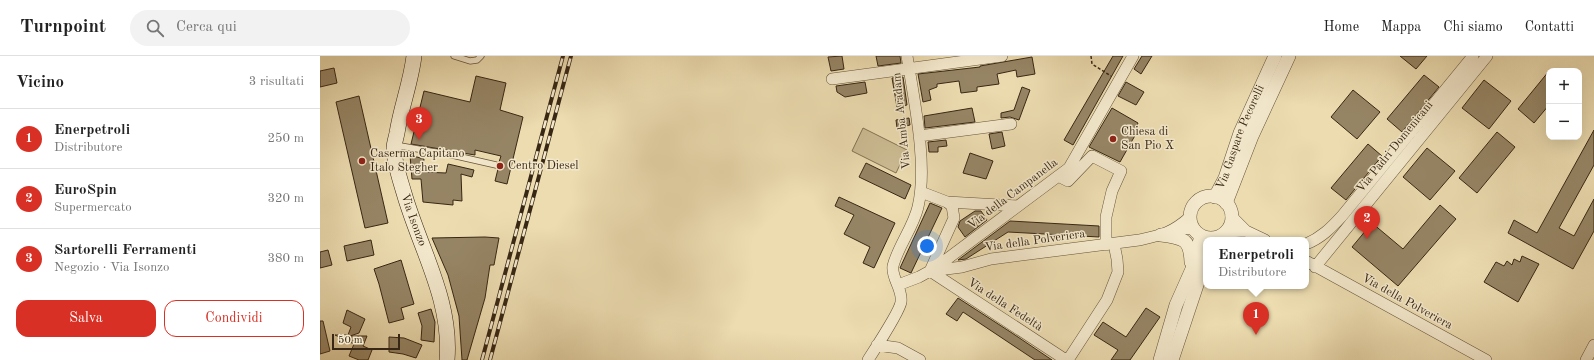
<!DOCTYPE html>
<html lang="it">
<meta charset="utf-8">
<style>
body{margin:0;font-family:"Old Standard TT",serif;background:#f2f2f2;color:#222}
.controls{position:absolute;right:12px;top:12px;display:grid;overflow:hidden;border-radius:8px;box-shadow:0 4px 16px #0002}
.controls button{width:36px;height:36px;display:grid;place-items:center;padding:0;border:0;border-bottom:1px solid #e0e0e0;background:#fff;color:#222;font:20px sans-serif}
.scale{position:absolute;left:12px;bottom:10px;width:68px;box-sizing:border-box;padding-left:4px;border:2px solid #382714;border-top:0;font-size:11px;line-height:14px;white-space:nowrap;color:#382714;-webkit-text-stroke:3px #f3e8cc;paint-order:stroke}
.you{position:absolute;left:607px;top:190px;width:14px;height:14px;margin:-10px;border:3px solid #fff;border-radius:50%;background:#1a73e8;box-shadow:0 0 0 6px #1a73e833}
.badge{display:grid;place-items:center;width:26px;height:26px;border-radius:50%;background:#d93025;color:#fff;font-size:13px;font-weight:700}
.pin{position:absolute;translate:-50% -33px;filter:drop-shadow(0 1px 2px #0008)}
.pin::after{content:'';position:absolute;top:21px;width:14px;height:12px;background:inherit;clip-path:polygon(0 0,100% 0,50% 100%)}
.popup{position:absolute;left:883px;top:181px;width:106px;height:52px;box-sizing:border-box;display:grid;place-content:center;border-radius:8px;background:#fff;filter:drop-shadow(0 1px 3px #0005);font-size:13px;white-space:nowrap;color:#767676}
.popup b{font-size:15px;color:#222}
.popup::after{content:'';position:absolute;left:50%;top:100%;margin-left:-8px;border:8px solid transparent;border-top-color:#fff}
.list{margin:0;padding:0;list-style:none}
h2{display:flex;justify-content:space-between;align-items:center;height:52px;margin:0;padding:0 16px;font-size:17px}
h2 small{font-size:13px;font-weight:400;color:#767676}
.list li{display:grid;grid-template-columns:26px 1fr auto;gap:12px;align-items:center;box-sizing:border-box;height:60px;padding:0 16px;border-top:1px solid #e0e0e0}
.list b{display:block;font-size:15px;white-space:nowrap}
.list p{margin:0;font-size:13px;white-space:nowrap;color:#767676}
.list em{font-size:13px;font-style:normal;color:#767676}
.actions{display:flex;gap:8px;padding:12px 16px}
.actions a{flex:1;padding:9px 0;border:1px solid #d93025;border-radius:12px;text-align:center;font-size:14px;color:#d93025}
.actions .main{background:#d93025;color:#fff}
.icon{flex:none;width:22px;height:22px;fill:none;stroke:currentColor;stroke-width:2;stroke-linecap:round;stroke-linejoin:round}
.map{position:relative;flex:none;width:1274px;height:304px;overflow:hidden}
header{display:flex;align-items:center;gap:24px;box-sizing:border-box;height:56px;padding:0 20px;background:#fff;border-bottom:1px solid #e0e0e0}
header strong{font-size:19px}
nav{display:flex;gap:22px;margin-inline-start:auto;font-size:14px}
.search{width:280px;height:36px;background:#f2f2f2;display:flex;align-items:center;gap:10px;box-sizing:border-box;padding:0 14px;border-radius:22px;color:#767676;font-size:15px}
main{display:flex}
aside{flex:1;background:#fff}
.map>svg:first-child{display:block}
.green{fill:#cdbd95;stroke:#827254}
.building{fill:#968565;stroke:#382714}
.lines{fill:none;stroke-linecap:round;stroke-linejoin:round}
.service-casing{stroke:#65543b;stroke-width:7}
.minor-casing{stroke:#65543b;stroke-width:12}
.tertiary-casing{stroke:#65543b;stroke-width:14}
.secondary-casing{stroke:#382714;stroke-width:16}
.path{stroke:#382714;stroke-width:1.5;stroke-dasharray:3 2;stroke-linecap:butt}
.service{stroke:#f3e8cc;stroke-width:5.5}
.minor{stroke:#f3e8cc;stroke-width:11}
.tertiary{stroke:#f3e8cc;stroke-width:13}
.secondary{stroke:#f3e8cc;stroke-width:15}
.rail-casing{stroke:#382714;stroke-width:4}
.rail{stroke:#f3e8cc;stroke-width:2.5;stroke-dasharray:8;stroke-linecap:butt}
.poi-dot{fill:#8f2418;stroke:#f3e8cc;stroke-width:1.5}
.labels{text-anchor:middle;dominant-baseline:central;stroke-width:3;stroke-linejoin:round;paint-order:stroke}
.street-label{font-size:12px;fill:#382714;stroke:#f3e8cc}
.poi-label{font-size:12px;fill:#382714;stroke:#f3e8cc;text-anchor:start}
</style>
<header>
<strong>Turnpoint</strong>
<div class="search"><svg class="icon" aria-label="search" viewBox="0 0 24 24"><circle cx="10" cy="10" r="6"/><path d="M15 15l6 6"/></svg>Cerca qui</div>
<nav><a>Home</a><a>Mappa</a><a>Chi siamo</a><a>Contatti</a></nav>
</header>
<main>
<aside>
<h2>Vicino<small>3 risultati</small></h2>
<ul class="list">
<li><span class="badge">1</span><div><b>Enerpetroli</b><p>Distributore</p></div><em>250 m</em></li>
<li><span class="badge">2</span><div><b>EuroSpin</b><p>Supermercato</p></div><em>320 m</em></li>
<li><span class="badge">3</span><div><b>Sartorelli Ferramenti</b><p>Negozio · Via Isonzo</p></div><em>380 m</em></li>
</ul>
<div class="actions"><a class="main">Salva</a><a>Condividi</a></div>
</aside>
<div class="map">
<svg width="1274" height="304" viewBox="0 0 1274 304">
<rect width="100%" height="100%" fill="#ecdcb0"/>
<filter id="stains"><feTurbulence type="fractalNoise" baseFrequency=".005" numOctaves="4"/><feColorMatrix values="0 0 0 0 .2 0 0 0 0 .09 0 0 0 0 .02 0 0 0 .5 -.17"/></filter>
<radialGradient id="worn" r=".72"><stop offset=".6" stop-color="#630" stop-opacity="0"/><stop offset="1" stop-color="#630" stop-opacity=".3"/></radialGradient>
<!-- green -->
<path class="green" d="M 543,72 L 587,94 L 576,117 L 532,95 Z"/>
<!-- building -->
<path class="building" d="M 522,0 L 524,13 L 511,15 L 508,1 Z
M 556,0 L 580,0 L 581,7 L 558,10 Z
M 793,0 L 803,0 L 753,89 L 744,84 Z
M 822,0 L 832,0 L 821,18 L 814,13 Z
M 1080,0 L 1107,0 L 1096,13 Z
M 712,1 L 715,18 L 697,21 L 696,14 L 677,18 L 679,28 L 657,31 L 657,35 L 641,37 L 639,25 L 617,28 L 617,31 L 609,34 L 611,44 L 603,46 L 598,18 L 660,11 L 660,10 Z
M 14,12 L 17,27 L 0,31 L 0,15 Z
M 1229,15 L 1229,49 L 1214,67 L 1198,53 Z
M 1104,19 L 1119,31 L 1082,76 L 1067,63 Z
M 156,20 L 186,27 L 180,54 L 203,61 L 187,128 L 175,125 L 178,113 L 180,110 L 179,106 L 181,100 L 155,94 L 155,99 L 143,97 L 91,88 L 104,35 L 150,46 Z
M 583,21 L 587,49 L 577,51 L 572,22 Z
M 1164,24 L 1191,45 L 1169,73 L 1142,52 Z
M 545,26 L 547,37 L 525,41 L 517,36 L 516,30 Z
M 806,26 L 824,36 L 816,49 L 798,40 Z
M 702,31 L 710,34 L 699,64 L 690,61 L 681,62 L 681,57 L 694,54 Z
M 1033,34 L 1060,56 L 1037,83 L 1011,61 Z
M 39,40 L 68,167 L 45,172 L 16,46 Z
M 652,52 L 655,66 L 605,72 L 604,60 Z
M 792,52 L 818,67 L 815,74 L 817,76 L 800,106 L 769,91 Z
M 589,62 L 590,69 L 577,72 L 576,64 Z
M 1274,74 L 1274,109 L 1239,172 L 1254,180 L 1274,143 L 1274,175 L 1253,213 L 1188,177 L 1194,164 L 1217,177 Z
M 682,76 L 685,90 L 672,93 L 669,78 Z
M 1177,76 L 1195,91 L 1157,137 L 1139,122 Z
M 626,84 L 627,90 L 618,91 L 618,96 L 609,96 L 608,86 Z
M 1048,88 L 1062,100 L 1026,144 L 1011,132 Z
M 1107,92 L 1135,115 L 1110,144 L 1083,121 Z
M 650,97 L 673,105 L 666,123 L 643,117 Z
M 90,99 L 104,103 L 102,116 L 126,117 L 128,108 L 154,114 L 152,121 L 141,118 L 142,145 L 133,144 L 133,149 L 103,146 L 101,123 L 92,123 Z
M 546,107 L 591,129 L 585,143 L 539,121 Z
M 519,141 L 575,167 L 554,212 L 543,207 L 550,191 L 524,178 L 534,159 L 515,150 Z
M 610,147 L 622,152 L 591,217 L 580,212 Z
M 1120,149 L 1136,163 L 1078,230 L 1032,191 L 1052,167 L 1083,193 Z
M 655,155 L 661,155 L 667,164 L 645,181 L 638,171 L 640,165 Z
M 690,165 L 779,170 L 779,181 L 688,176 L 646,203 L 638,204 Z
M 165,181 L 179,182 L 174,209 L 170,209 L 165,242 L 147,304 L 142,304 L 139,260 L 128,219 L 112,182 Z
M 51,184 L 54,199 L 27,205 L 24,190 Z
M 8,194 L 12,209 L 0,212 L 0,196 Z
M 1202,200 L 1219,208 L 1198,246 L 1164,226 L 1176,206 L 1184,210 L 1187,205 L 1192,209 L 1194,203 L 1200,206 Z
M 81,204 L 94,248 L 81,252 L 84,263 L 69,267 L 59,228 L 54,213 Z
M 638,242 L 692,277 L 732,304 L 715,304 L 643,256 L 637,265 L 626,258 Z
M 826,252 L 840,261 L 810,304 L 791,304 L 798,294 L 774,279 L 783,266 L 806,281 Z
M 111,253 L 115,266 L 114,286 L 101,284 L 102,270 L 98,257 Z
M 27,254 L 45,263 L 39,277 L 30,280 L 47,280 L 43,290 L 52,294 L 48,304 L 39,304 L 29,300 L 34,288 L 15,279 L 28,279 L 31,271 L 23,267 Z
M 0,265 L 3,265 L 10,295 L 0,298 Z
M 69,281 L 84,282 L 102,289 L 96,302 L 83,298 L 69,296 Z"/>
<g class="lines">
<!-- service casing -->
<g class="service-casing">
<path id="service" d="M 134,0 L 150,5 L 157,4 L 161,0
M 75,89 L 132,99 L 176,109"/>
</g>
<!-- minor casing -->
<g class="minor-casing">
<path id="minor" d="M 512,23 L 682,0
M 599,80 L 691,68
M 738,120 L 748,125 L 772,100 L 801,115 L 792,135 L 786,161 L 786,189
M 601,136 L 627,146 L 632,150 L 634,162 L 610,215
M 627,146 L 698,150
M 911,160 L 926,175 L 945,184
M 858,172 L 873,173
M 905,176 L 926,175
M 986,188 C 1001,182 1011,172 1022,160 L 1153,0
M 986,205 L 1166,304
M 995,211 L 1167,0
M 610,215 L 746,304
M 611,215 L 749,112 L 813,0
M 578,229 L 599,221 L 610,215 L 642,211 L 671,203 L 819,184 C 842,179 852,177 870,161
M 557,289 L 578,292 L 600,304
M 548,304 C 555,293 580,255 581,246 C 583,233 571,222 573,210 C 578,190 593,172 598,151 C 608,109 594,44 587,0
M 748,304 L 787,244 L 798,216 L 797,203 L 794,188
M 1266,304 L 1274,289"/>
</g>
<!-- tertiary casing -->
<g class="tertiary-casing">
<g id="tertiary">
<circle cx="891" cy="161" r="21"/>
<path id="s1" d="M 895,141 L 905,122 L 920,77 L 955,0"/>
<path d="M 906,147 L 932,80 L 969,0"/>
<path d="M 841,179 C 864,182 870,183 871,206"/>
<path d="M 840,304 L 856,249 L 872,213 L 881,180"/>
<path d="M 852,304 L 886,202"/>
</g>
</g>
<!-- secondary casing -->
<g class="secondary-casing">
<g id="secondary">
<path id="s2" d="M 94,0 C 91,26 81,51 77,77 C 76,82 74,88 74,92 C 74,107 80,123 84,137 C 100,193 132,244 127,304"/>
</g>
</g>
<!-- path -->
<path class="path" d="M 771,0 L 772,8 L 791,20"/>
<!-- service -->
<use href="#service" class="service"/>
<!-- minor -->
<use href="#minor" class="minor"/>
<!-- tertiary -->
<use href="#tertiary" class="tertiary"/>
<!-- secondary -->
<use href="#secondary" class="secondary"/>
<!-- rail casing -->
<g class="rail-casing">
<path id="rail" d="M 162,304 L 243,0
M 170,304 L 251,0"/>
</g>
<!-- rail -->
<use href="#rail" class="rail"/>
</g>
<!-- markers -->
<g class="poi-dot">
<circle cx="793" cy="83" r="4"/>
<circle cx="42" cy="105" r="4"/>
<circle cx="180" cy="110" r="4"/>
</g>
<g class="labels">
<!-- street labels -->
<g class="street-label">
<text transform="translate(582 65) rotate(-96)">Via Amba Aradam</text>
<text stroke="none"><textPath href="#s1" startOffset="65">Via Gaspare Pecorelli</textPath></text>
<text transform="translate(1075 91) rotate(-51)">Via Padri Domenicani</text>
<text transform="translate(693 138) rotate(-37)">Via della Campanella</text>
<text stroke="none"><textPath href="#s2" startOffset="169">Via Isonzo</textPath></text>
<text transform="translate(715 185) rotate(-8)">Via della Polveriera</text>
<text transform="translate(1087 246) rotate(29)">Via della Polveriera</text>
<text transform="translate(685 249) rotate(33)">Via della Fedeltà</text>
</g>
<!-- poi labels -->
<g class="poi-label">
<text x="801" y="76">Chiesa di<tspan x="801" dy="14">San Pio X</tspan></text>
<text x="50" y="98">Caserma Capitano<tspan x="50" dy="14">Italo Stegher</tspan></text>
<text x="188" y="110">Centro Diesel</text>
</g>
</g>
<rect width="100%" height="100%" filter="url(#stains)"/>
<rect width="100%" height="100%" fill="url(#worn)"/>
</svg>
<div class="controls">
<button>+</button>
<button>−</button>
</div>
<div class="scale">50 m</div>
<div class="you"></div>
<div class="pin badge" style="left:936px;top:279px">1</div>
<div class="popup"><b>Enerpetroli</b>Distributore</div>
<div class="pin badge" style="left:1047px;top:183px">2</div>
<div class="pin badge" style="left:99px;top:84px">3</div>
</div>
</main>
